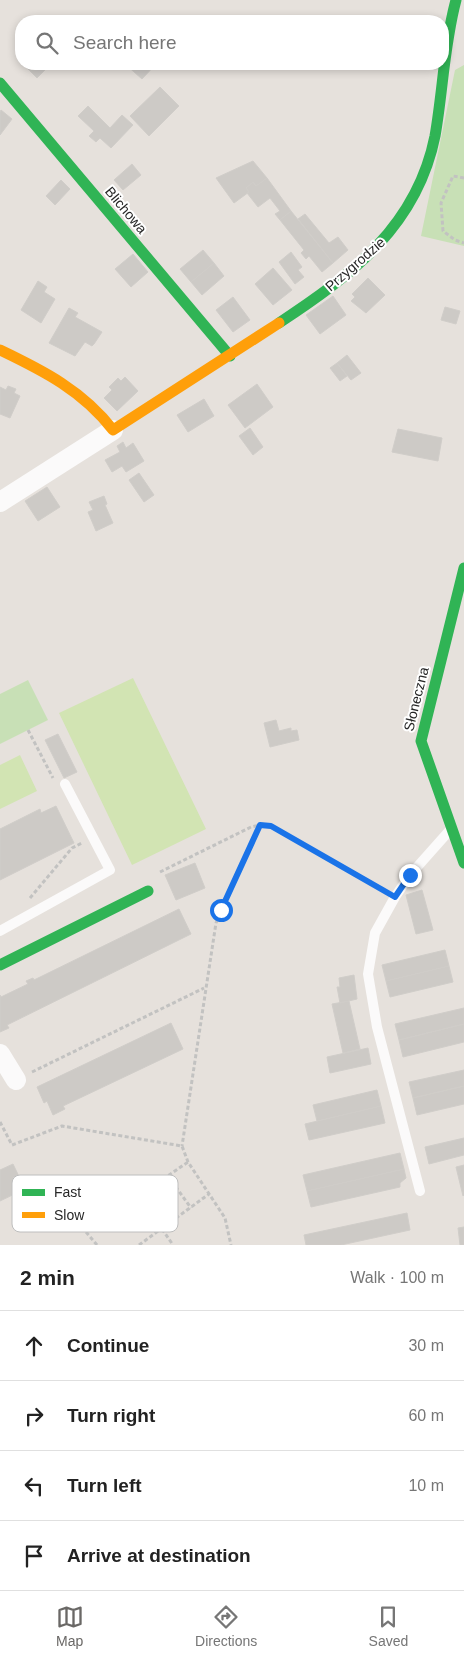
<!DOCTYPE html>
<meta charset="utf-8">
<style>
body{margin:0;font-family:Helvetica,sans-serif;background:#f2f2f2;color:#222}
.stop{position:absolute;width:15px;height:15px;margin:-11px;border:4px solid #1a73e8;border-radius:50%;background:#fff}
.stop.end{background:#1a73e8;border-color:#fff;box-shadow:0 1px 5px #0008}
.list{margin:0;padding:0;list-style:none}
h2{display:flex;justify-content:space-between;align-items:center;height:65px;margin:0;padding:0 20px;font-size:21px}
h2 small{font-size:16px;font-weight:400;color:#767676}
.list li{display:grid;grid-template-columns:32px 1fr auto;gap:15px;align-items:center;box-sizing:border-box;height:70px;padding:0 20px;border-top:1px solid #e0e0e0}
.list b{display:block;font-size:19px;white-space:nowrap}
.list em{font-size:16px;font-style:normal;color:#767676}
.icon{flex:none;width:28px;height:28px;fill:none;stroke:currentColor;stroke-width:2;stroke-linecap:round;stroke-linejoin:round}
.map{position:relative;flex:none;width:464px;height:1245px;overflow:hidden}
.search{position:absolute;background:#fff;box-shadow:0 2px 8px #0003;left:15px;right:15px;top:15px;height:55px;display:flex;align-items:center;gap:12px;box-sizing:border-box;padding:0 18px;border-radius:20px;color:#767676;font-size:19px}
.sheet{height:345px;background:#fff}
nav{display:flex;justify-content:space-around;align-items:center;box-sizing:border-box;height:70px;border-top:1px solid #e0e0e0;background:#fff;font-size:14px;color:#767676}
nav a{display:grid;justify-items:center;gap:2px}
nav .on{color:#6a6866}
.map>svg:first-child{display:block}
.green{fill:#c8e0b6}
.pitch{fill:#d2e4b3}
.building{fill:#cdcac6;stroke:#d0cdc9}
.lines{fill:none;stroke-linecap:round;stroke-linejoin:round}
.path{stroke:#c2c2c1;stroke-width:3;stroke-dasharray:4 2.5;stroke-linecap:butt}
.lane{stroke:#fbfafa;stroke-width:10}
.street{stroke:#fbfafa;stroke-width:20}
.fast{stroke:#30b455;stroke-width:11}
.slow{stroke:#ff9f0a;stroke-width:11}
.route{stroke:#1a73e8;stroke-width:6}
.labels{text-anchor:middle;dominant-baseline:central;stroke-width:4;stroke-linejoin:round;paint-order:stroke}
.street-label{font-size:14px;fill:#272727;stroke:#fff}
.key{fill:#fff;stroke:#bebebe;stroke-width:1}
.key-label{font-size:14px;fill:#272727}
</style>
<div class="map">
<svg width="464" height="1245" viewBox="0 0 464 1245">
<rect width="100%" height="100%" fill="#e6e1dc"/>
<!-- green -->
<path class="green" d="M 464,65 L 464,246 L 421,236 L 455,70 Z
M 28,680 L 48,720 L 0,744 L 0,694 Z"/>
<!-- pitch -->
<path class="pitch" d="M 133,678 L 206,829 L 132,865 L 59,713 Z
M 20,755 L 37,791 L 0,809 L 0,765 Z"/>
<!-- building -->
<path class="building" d="M 23,64 L 51,64 L 37,78 Z
M 125,64 L 156,64 L 142,79 Z
M 160,87 L 179,106 L 149,136 L 130,116 Z
M 88,106 L 110,128 L 122,115 L 133,125 L 111,148 L 100,138 L 96,142 L 89,136 L 94,131 L 78,116 Z
M 1,110 L 12,119 L 0,135 L 0,112 Z
M 253,161 L 267,178 L 256,186 L 253,182 L 246,188 L 249,192 L 234,203 L 216,178 Z
M 132,164 L 141,175 L 123,190 L 114,180 Z
M 267,178 L 291,211 L 280,220 L 275,214 L 280,211 L 270,198 L 258,207 L 247,193 L 249,192 L 246,188 L 253,182 L 256,186 Z
M 61,180 L 70,189 L 55,205 L 46,196 Z
M 291,211 L 333,263 L 322,272 L 309,256 L 306,259 L 301,253 L 304,250 L 280,220 Z
M 305,214 L 329,243 L 338,237 L 348,250 L 333,263 L 298,219 Z
M 203,250 L 214,263 L 191,282 L 180,269 Z
M 291,252 L 302,267 L 298,270 L 304,277 L 295,284 L 279,262 Z
M 133,254 L 148,272 L 131,287 L 115,269 Z
M 214,263 L 224,276 L 202,295 L 191,282 Z
M 273,268 L 292,290 L 273,305 L 255,284 Z
M 368,278 L 385,295 L 366,313 L 351,301 L 355,297 L 352,294 Z
M 38,281 L 47,287 L 44,292 L 55,299 L 41,323 L 21,310 Z
M 333,296 L 346,315 L 320,334 L 306,315 Z
M 233,297 L 250,320 L 233,332 L 216,310 Z
M 445,307 L 460,311 L 456,324 L 441,320 Z
M 69,308 L 78,313 L 75,317 L 102,332 L 94,344 L 92,346 L 85,342 L 75,356 L 49,343 Z
M 347,355 L 361,373 L 351,380 L 337,363 Z
M 337,363 L 347,376 L 340,381 L 330,368 Z
M 125,377 L 138,391 L 117,411 L 104,398 L 112,390 L 109,387 L 118,378 L 121,381 Z
M 257,384 L 273,407 L 245,428 L 228,405 Z
M 8,386 L 16,389 L 14,393 L 20,396 L 10,418 L 0,414 L 0,387 L 6,390 Z
M 204,399 L 214,416 L 188,432 L 177,415 Z
M 250,428 L 263,447 L 253,455 L 239,436 Z
M 398,429 L 442,438 L 438,461 L 392,452 Z
M 123,442 L 126,448 L 133,443 L 144,461 L 126,472 L 122,466 L 112,472 L 105,460 L 120,452 L 117,446 Z
M 139,473 L 154,495 L 144,502 L 129,480 Z
M 47,487 L 60,507 L 38,521 L 25,501 Z
M 104,496 L 107,504 L 105,505 L 113,523 L 96,531 L 88,512 L 93,510 L 89,502 Z
M 276,720 L 279,731 L 291,728 L 291,731 L 297,730 L 299,740 L 270,747 L 264,723 Z
M 58,734 L 77,772 L 64,778 L 45,740 Z
M 56,806 L 74,843 L 0,880 L 0,829 L 40,809 L 41,813 Z
M 195,863 L 205,888 L 176,900 L 165,875 Z
M 422,890 L 433,930 L 416,934 L 406,895 Z
M 179,909 L 191,934 L 7,1025 L 9,1028 L 0,1032 L 0,995 L 1,997 L 28,984 L 26,981 L 33,978 L 34,980 Z
M 445,950 L 449,966 L 386,981 L 382,965 Z
M 449,966 L 453,982 L 390,997 L 386,981 Z
M 354,975 L 357,999 L 340,1003 L 337,987 L 340,987 L 339,978 Z
M 349,1001 L 360,1049 L 343,1053 L 332,1004 Z
M 464,1008 L 464,1024 L 399,1040 L 395,1024 Z
M 171,1023 L 183,1049 L 63,1106 L 65,1109 L 53,1115 L 47,1101 L 44,1103 L 37,1087 Z
M 464,1024 L 464,1042 L 403,1057 L 399,1040 Z
M 368,1048 L 371,1064 L 330,1073 L 327,1057 Z
M 464,1070 L 464,1086 L 413,1098 L 409,1082 Z
M 464,1086 L 464,1104 L 417,1115 L 413,1098 Z
M 377,1090 L 381,1106 L 317,1121 L 313,1105 Z
M 381,1106 L 385,1123 L 309,1140 L 305,1124 Z
M 464,1138 L 464,1155 L 429,1164 L 425,1147 Z
M 400,1153 L 404,1169 L 307,1191 L 303,1175 Z
M 13,1164 L 25,1189 L 0,1201 L 0,1170 Z
M 464,1165 L 464,1195 L 463,1196 L 456,1167 Z
M 404,1169 L 406,1178 L 400,1183 L 400,1187 L 311,1207 L 307,1191 Z
M 407,1213 L 410,1230 L 341,1245 L 306,1245 L 304,1235 Z
M 464,1227 L 464,1245 L 460,1245 L 458,1228 Z"/>
<g class="lines">
<!-- path -->
<path class="path" d="M 464,178 L 453,176 L 441,203 L 443,231 L 455,240 L 464,243
M 28,730 L 53,778
M 260,825 L 271,826 L 385,890
M 160,872 L 251,827 L 260,825 L 216,923 L 182,1146
M 30,898 L 72,848 L 82,843
M 32,1072 L 204,988
M 0,1122 L 12,1145 L 62,1126 L 182,1146 L 188,1162 L 225,1218 L 231,1245
M 168,1176 L 191,1208
M 143,1193 L 167,1226
M 162,1229 L 173,1245
M 97,1245 L 86,1232 L 188,1162
M 139,1245 L 209,1194"/>
<!-- lane -->
<path class="lane" d="M 0,931 L 110,870 L 65,784
M 420,1191 L 377,1027 L 368,974 L 375,933 L 395,897 L 410,875 L 450,830"/>
<!-- street -->
<path class="street" d="M 0,502 L 113,430
M 0,1054 L 16,1080"/>
<!-- fast -->
<path class="fast" d="M 0,83 L 230,356
M 279,323 C 352,275 417,226 435,136 C 443,90 444,45 456,0
M 464,568 L 421,741 L 464,863
M 0,965 L 148,891"/>
<!-- slow -->
<path class="slow" d="M 0,350 C 44,371 83,391 113,430 L 279,323"/>
</g>
<g class="lines">
<!-- route -->
<path class="route" d="M 221,910 L 260,825 L 271,826 L 395,897 L 410,875"/>
</g>
<g class="labels">
<!-- street labels -->
<g class="street-label">
<text transform="translate(126 210) rotate(50)">Blichowa</text>
<text transform="translate(355 264) rotate(-41)">Przygrodzie</text>
<text transform="translate(416 699) rotate(-76)">Słoneczna</text>
</g>
</g>
<!-- legend -->
<rect x="12" y="1175" width="166" height="57" rx="8" class="key"/>
<rect x="22" y="1189" width="23" height="7" fill="#30b455"/>
<rect x="22" y="1212" width="23" height="6" fill="#ff9f0a"/>
<g class="key-label">
<text x="54" y="1197">Fast</text>
<text x="54" y="1220">Slow</text>
</g>
</svg>
<div class="stop" style="left:221px;top:910px"></div>
<div class="stop end" style="left:410px;top:875px"></div>
<div class="search"><svg class="icon" aria-label="search" viewBox="0 0 24 24"><circle cx="10" cy="10" r="6"/><path d="M15 15l6 6"/></svg>Search here</div>
</div>
<section class="sheet">
<h2>2 min<small>Walk · 100 m</small></h2>
<ul class="list">
<li><svg class="icon" aria-label="ahead" viewBox="0 0 24 24"><path d="M12 20V5M6 11l6-6 6 6"/></svg><div><b>Continue</b></div><em>30 m</em></li>
<li><svg class="icon" aria-label="right" viewBox="0 0 24 24"><path d="M7 20v-9h11M14 6l5 5-5 5"/></svg><div><b>Turn right</b></div><em>60 m</em></li>
<li><svg class="icon" aria-label="left" viewBox="0 0 24 24"><path d="M17 20v-9H6M10 6l-5 5 5 5"/></svg><div><b>Turn left</b></div><em>10 m</em></li>
<li><svg class="icon" aria-label="arrive" viewBox="0 0 24 24"><path d="M6 21V4h12l-3 4 3 4H6"/></svg><div><b>Arrive at destination</b></div></li>
</ul>
</section>
<nav>
<a class="on"><svg class="icon" aria-label="map" viewBox="0 0 24 24"><path d="M3 6l6-2 6 2 6-2v14l-6 2-6-2-6 2zM9 4v14M15 6v14"/></svg>Map</a>
<a><svg class="icon" aria-label="directions" viewBox="0 0 24 24"><path d="M12 3l9 9-9 9-9-9zM9 14v-3h6M13 9l2 2-2 2"/></svg>Directions</a>
<a><svg class="icon" aria-label="saved" viewBox="0 0 24 24"><path d="M7 4h10v16l-5-4-5 4z"/></svg>Saved</a>
</nav>
